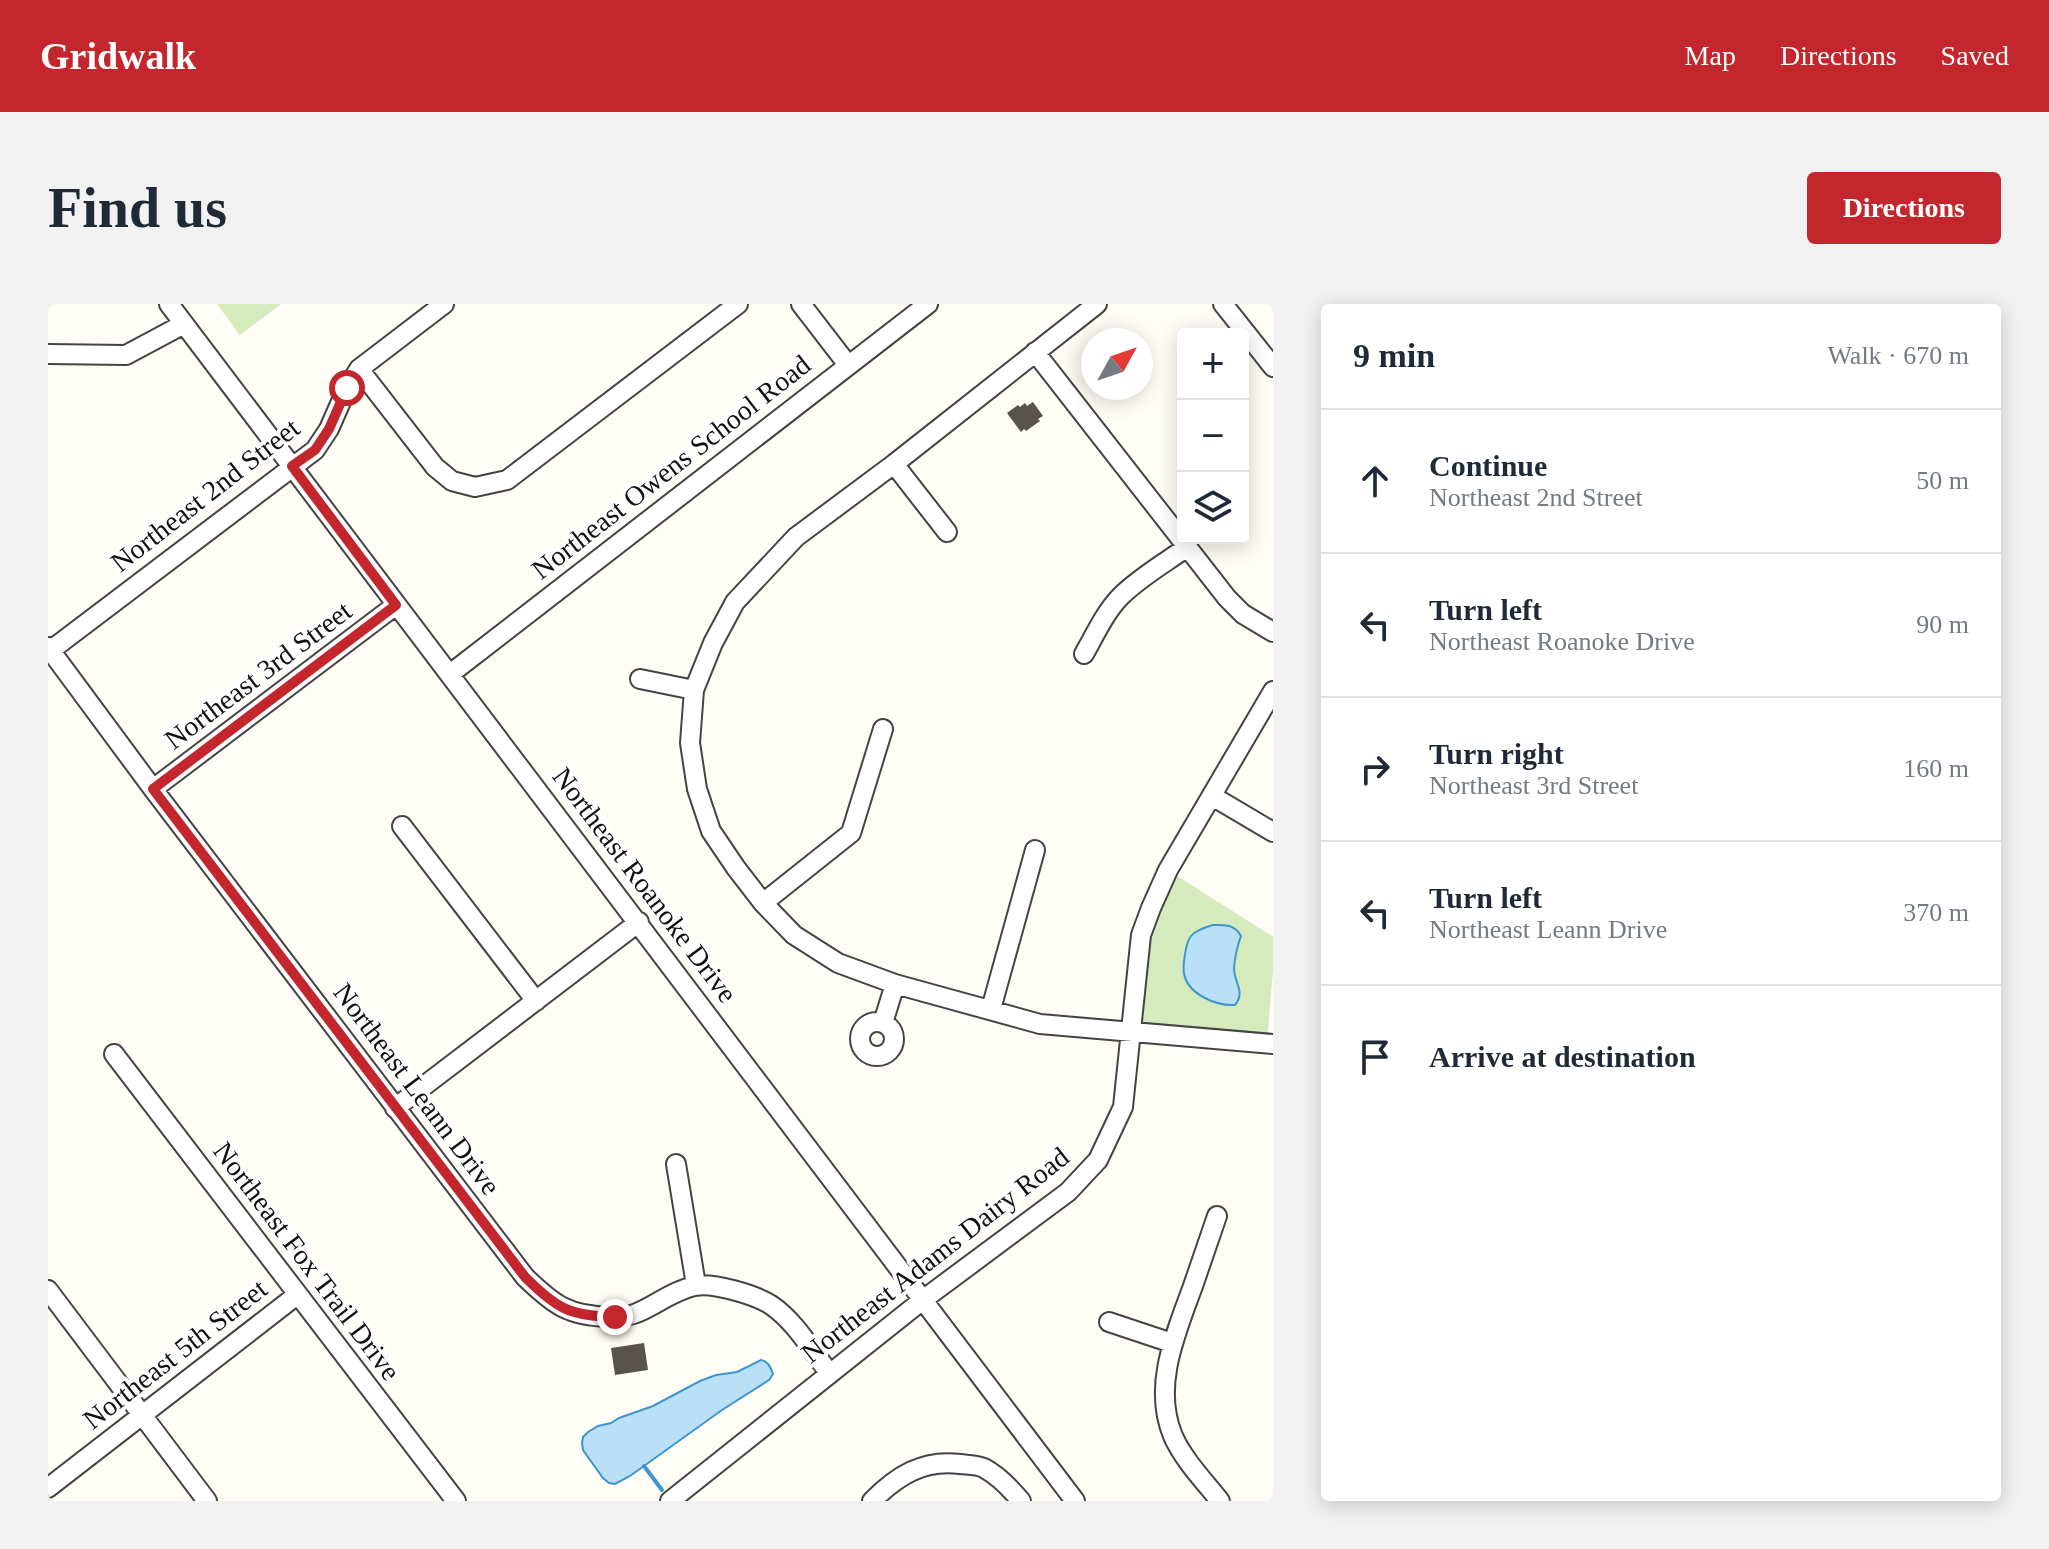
<!DOCTYPE html>
<meta charset="utf-8">
<style>
body{margin:0;font-family:"Times New Roman",serif;background:#f2f2f3;color:#1f2937}
.controls{position:absolute;right:24px;top:24px;display:grid;overflow:hidden;border-radius:8px;box-shadow:0 4px 20px #0003}
.controls button{width:72px;height:72px;display:grid;place-items:center;padding:0;border:0;border-bottom:2px solid #e0e1e3;background:#fff;color:#1f2937;font:40px sans-serif}
.compass{position:absolute;left:1033px;top:24px;width:72px;height:72px;border-radius:50%;background:#fff;box-shadow:0 4px 20px #0003;rotate:50deg}
.stop{position:absolute;width:24px;height:24px;margin:-18px;border:6px solid #c4262e;border-radius:50%;background:#fff}
.stop.end{background:#c4262e;border-color:#fff;box-shadow:0 2px 8px #0008}
.list{margin:0;padding:0;list-style:none}
h2{display:flex;justify-content:space-between;align-items:center;height:104px;margin:0;padding:0 32px;font-size:34px}
h2 small{font-size:26px;font-weight:400;color:#747a83}
.list li{display:grid;grid-template-columns:52px 1fr auto;gap:24px;align-items:center;box-sizing:border-box;height:144px;padding:0 32px;border-top:2px solid #e0e1e3}
.list b{display:block;font-size:30px;white-space:nowrap}
.list p{margin:0;font-size:26px;white-space:nowrap;color:#747a83}
.list em{font-size:26px;font-style:normal;color:#747a83}
.icon{flex:none;width:44px;height:44px;fill:none;stroke:currentColor;stroke-width:2;stroke-linecap:round;stroke-linejoin:round}
.map{position:relative;flex:none;width:1225px;height:1197px;overflow:hidden;border-radius:8px}
header{display:flex;align-items:center;gap:48px;box-sizing:border-box;height:112px;padding:0 40px;background:#c4262e;color:#fff}
header strong{font-size:38px}
nav{display:flex;gap:44px;margin-inline-start:auto;font-size:28px}
.intro{display:flex;align-items:center;justify-content:space-between;box-sizing:border-box;height:192px;padding:0 48px}
h1{margin:0;font-size:56px}
.button{padding:20px 36px;border-radius:8px;background:#c4262e;color:#fff;font-size:28px;font-weight:700}
main{display:flex;gap:48px;padding:0 48px}
aside{flex:1;background:#fff;border-radius:8px;box-shadow:0 4px 20px #0003}
.map>svg:first-child{display:block}
.green{fill:#d5ebbd}
.water{fill:#b9e0f7;stroke:#3f96cf;stroke-width:2}
.lines{fill:none;stroke-linecap:round;stroke-linejoin:round}
.stream{stroke:#3f96cf;stroke-width:4}
.building{fill:#5a524d}
.minor-casing{stroke:#444;stroke-width:22}
.minor{stroke:#fff;stroke-width:18}
.route{stroke:#c4262e;stroke-width:10}
.labels{text-anchor:middle;dominant-baseline:central;stroke-width:8;stroke-linejoin:round;paint-order:stroke}
.street-label{font-size:28px;fill:#111;stroke:#fff}
</style>
<header>
<strong>Gridwalk</strong>
<nav><a>Map</a><a>Directions</a><a>Saved</a></nav>
</header>
<div class="intro"><h1>Find us</h1><a class="button">Directions</a></div>
<main>
<div class="map">
<svg width="1225" height="1197" viewBox="0 0 1225 1197">
<rect width="100%" height="100%" fill="#fffdf5"/>
<!-- green -->
<path class="green" d="M 169,0 L 233,0 L 192,31 Z
M 1120,566 L 1225,633 L 1225,666 L 1219,739 L 1085,729 L 1087,685 Z"/>
<!-- water -->
<path class="water" d="M 1165,621 C 1177,621 1186,620 1193,632 C 1189,643 1187,652 1186,664 C 1186,679 1198,688 1187,701 C 1168,702 1139,690 1136,669 C 1135,664 1136,656 1137,650 C 1138,644 1139,637 1143,632 C 1148,626 1158,623 1165,621 Z
M 713,1056 C 720,1057 723,1063 725,1070 L 721,1076 L 674,1106 L 582,1172 L 567,1180 L 561,1179 L 555,1174 L 535,1146 L 534,1139 L 535,1133 L 540,1128 L 550,1122 L 563,1119 L 571,1114 L 605,1102 L 652,1077 L 668,1071 L 689,1068 Z"/>
<g class="lines">
<!-- stream -->
<path class="stream" d="M 596,1162 L 614,1186"/>
</g>
<!-- building -->
<path class="building" d="M 985,98 L 995,112 L 990,115 L 992,117 L 978,127 L 976,125 L 973,128 L 959,109 L 970,101 L 972,103 L 977,99 L 979,102 Z
M 596,1039 L 600,1066 L 567,1071 L 563,1044 Z"/>
<g class="lines">
<!-- minor casing -->
<g class="minor-casing">
<path id="minor" d="M 121,0 L 1027,1197
M 753,0 L 800,61
M 1049,0 L 846,160 L 748,233 L 687,298 L 665,339 L 646,386 L 642,439 L 649,485 L 663,527 L 688,564 L 715,599 L 746,631 L 790,659 L 847,680 L 992,720 L 1225,740
M 1175,0 L 1225,63
M 987,48 L 1179,294 L 1195,310 L 1225,328
M 0,50 L 78,51 L 136,20
M 311,65 L 387,163 L 404,177 L 427,183 L 459,176 L 690,0
M 846,160 L 899,228
M 0,343 L 105,485 L 477,973 C 506,1001 520,1012 562,1013 C 571,1013 583,1012 591,1008 C 609,1000 627,986 647,982 C 664,978 708,991 723,1001 C 747,1017 764,1047 782,1070
M 3,346 L 267,146 L 281,125 L 299,84 L 311,65 L 396,0
M 1036,350 C 1047,331 1057,308 1073,292 C 1092,273 1117,259 1139,243
M 402,370 L 880,0
M 592,375 L 646,386
M 105,485 L 348,301
M 1164,492 L 1225,528
M 354,522 L 488,697
M 715,599 L 803,529 L 835,425
M 943,705 L 987,546
M812 735a17 17 0 1 1 34 0a17 17 0 1 1-34 0Z
M 835,719 L 847,680
M 66,750 L 408,1197
M 347,804 L 591,618
M 628,860 L 648,981
M 1169,912 C 1161,935 1153,959 1145,982 C 1128,1029 1104,1082 1125,1132 C 1135,1155 1156,1177 1172,1197
M 0,986 L 159,1197
M 1061,1018 L 1124,1039
M 0,1184 L 249,991
M 622,1197 L 876,995 L 1020,888 L 1050,856 L 1075,803 L 1093,631 L 1103,604 L 1120,566 L 1225,387
M 824,1197 C 849,1172 875,1155 912,1160 C 920,1161 930,1161 936,1164 C 951,1172 963,1185 973,1197"/>
</g>
<!-- minor -->
<use href="#minor" class="minor"/>
</g>
<g class="lines">
<!-- route -->
<path class="route" d="M 299,84 L 281,125 L 267,146 L 244,162 L 348,301 L 105,485 L 477,973 C 509,1005 522,1012 567,1013"/>
</g>
<g class="labels">
<!-- street labels -->
<g class="street-label">
<text transform="translate(623 163) rotate(-38)">Northeast Owens School Road</text>
<text transform="translate(157 191) rotate(-38)">Northeast 2nd Street</text>
<text transform="translate(210 371) rotate(-37)">Northeast 3rd Street</text>
<text transform="translate(597 581) rotate(53)">Northeast Roanoke Drive</text>
<text transform="translate(369 785) rotate(53)">Northeast Leann Drive</text>
<text transform="translate(887 951) rotate(-38)">Northeast Adams Dairy Road</text>
<text transform="translate(259 957) rotate(53)">Northeast Fox Trail Drive</text>
<text transform="translate(127 1050) rotate(-38)">Northeast 5th Street</text>
</g>
</g>
</svg>
<div class="controls">
<button>+</button>
<button>−</button>
<button><svg class="icon" aria-label="layers" viewBox="0 0 24 24"><path d="M12 4l9 5-9 5-9-5zM3 14l9 5 9-5"/></svg></button>
</div>
<svg class="compass" viewBox="-18 -18 36 36"><path d="M0-13l5 13h-10z" fill="#e53935"/><path d="M0 13l5-13h-10z" fill="#747a83"/></svg>
<div class="stop" style="left:299px;top:84px"></div>
<div class="stop end" style="left:567px;top:1013px"></div>
</div>
<aside>
<h2>9 min<small>Walk · 670 m</small></h2>
<ul class="list">
<li><svg class="icon" aria-label="ahead" viewBox="0 0 24 24"><path d="M12 20V5M6 11l6-6 6 6"/></svg><div><b>Continue</b><p>Northeast 2nd Street</p></div><em>50 m</em></li>
<li><svg class="icon" aria-label="left" viewBox="0 0 24 24"><path d="M17 20v-9H6M10 6l-5 5 5 5"/></svg><div><b>Turn left</b><p>Northeast Roanoke Drive</p></div><em>90 m</em></li>
<li><svg class="icon" aria-label="right" viewBox="0 0 24 24"><path d="M7 20v-9h11M14 6l5 5-5 5"/></svg><div><b>Turn right</b><p>Northeast 3rd Street</p></div><em>160 m</em></li>
<li><svg class="icon" aria-label="left" viewBox="0 0 24 24"><path d="M17 20v-9H6M10 6l-5 5 5 5"/></svg><div><b>Turn left</b><p>Northeast Leann Drive</p></div><em>370 m</em></li>
<li><svg class="icon" aria-label="arrive" viewBox="0 0 24 24"><path d="M6 21V4h12l-3 4 3 4H6"/></svg><div><b>Arrive at destination</b></div></li>
</ul>
</aside>
</main>
